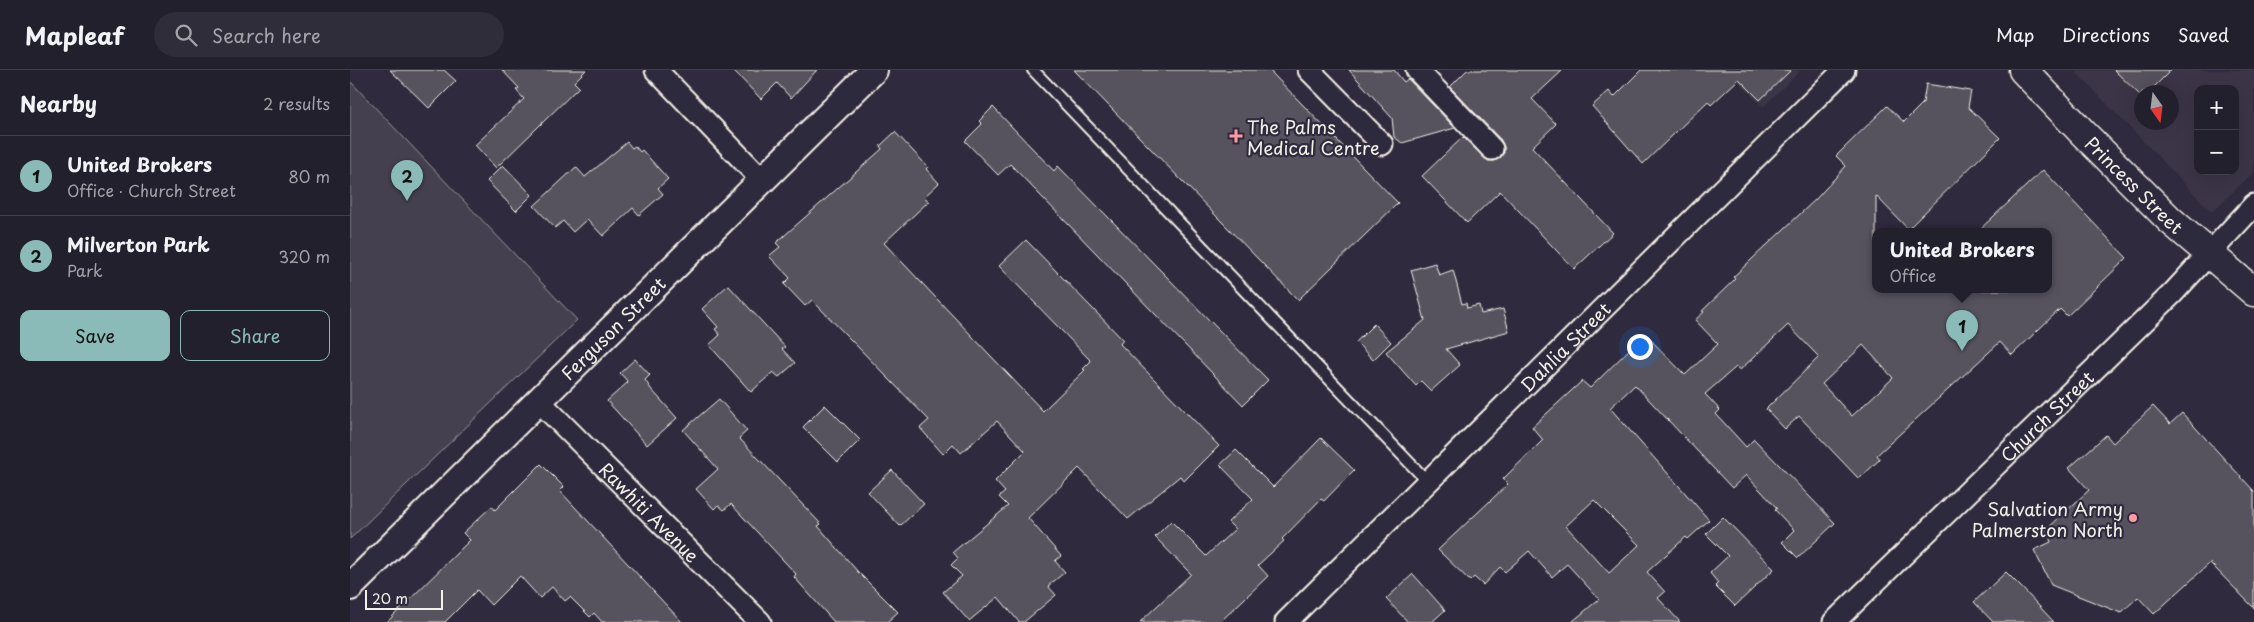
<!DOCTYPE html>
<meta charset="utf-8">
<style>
body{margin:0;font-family:"Playpen Sans",sans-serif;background:#2f2d3a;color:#f1f3f6}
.controls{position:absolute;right:15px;top:15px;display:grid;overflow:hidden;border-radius:10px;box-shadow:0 5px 20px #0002}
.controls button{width:45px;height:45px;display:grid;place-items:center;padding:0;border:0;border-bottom:1px solid #403e4a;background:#23202e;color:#f1f3f6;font:25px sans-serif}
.compass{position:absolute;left:1784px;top:15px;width:45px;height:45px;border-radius:50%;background:#23202e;box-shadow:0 5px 20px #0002;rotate:166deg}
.scale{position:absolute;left:15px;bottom:12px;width:78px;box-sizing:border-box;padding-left:5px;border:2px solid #f4f1e8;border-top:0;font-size:14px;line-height:18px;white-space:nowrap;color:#f4f1e8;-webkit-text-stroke:4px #2f2a3d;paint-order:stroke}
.you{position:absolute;left:1289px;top:276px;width:18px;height:18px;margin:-12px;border:4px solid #fff;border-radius:50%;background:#1a73e8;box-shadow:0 0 0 8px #1a73e833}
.badge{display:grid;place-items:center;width:32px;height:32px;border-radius:50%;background:#8bbbb9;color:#111;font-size:16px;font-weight:700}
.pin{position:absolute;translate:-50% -41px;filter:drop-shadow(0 1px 2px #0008)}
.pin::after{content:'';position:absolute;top:26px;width:18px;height:15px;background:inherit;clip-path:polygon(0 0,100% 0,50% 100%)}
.popup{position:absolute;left:1522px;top:158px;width:180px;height:65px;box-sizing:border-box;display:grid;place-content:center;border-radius:10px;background:#23202e;filter:drop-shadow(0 1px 4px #0005);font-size:16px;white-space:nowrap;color:#a3a3aa}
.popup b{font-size:19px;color:#f1f3f6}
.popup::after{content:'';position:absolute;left:50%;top:100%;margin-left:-10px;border:10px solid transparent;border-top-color:#23202e}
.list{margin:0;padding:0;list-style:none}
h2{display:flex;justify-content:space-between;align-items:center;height:65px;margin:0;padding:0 20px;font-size:21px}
h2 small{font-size:16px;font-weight:400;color:#a3a3aa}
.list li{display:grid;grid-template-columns:32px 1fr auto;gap:15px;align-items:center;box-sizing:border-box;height:80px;padding:0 20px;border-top:1px solid #403e4a}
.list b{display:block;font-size:19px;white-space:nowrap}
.list p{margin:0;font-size:16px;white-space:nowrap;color:#a3a3aa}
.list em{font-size:16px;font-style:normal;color:#a3a3aa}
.actions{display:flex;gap:10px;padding:15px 20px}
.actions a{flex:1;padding:11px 0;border:1px solid #8bbbb9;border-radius:10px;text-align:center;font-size:18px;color:#8bbbb9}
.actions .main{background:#8bbbb9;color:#111}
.icon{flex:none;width:28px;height:28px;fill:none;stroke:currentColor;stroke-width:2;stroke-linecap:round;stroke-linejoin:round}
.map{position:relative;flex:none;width:1904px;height:552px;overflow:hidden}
header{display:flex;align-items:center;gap:30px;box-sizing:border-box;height:70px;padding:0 25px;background:#23202e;border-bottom:1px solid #403e4a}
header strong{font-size:24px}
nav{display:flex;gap:28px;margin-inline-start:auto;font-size:18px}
.search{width:350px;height:45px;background:#2f2d3a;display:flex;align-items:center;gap:12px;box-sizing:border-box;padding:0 18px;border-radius:28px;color:#a3a3aa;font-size:19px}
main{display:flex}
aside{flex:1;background:#23202e}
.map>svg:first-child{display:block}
.built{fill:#3b3647;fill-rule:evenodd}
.park{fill:#454050;stroke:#9c989c}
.building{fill:#56525f;stroke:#f4f1e8;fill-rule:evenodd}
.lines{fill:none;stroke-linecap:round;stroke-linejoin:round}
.service-casing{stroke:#f4f1e8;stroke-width:14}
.minor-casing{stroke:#f4f1e8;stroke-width:25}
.tertiary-casing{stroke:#f4f1e8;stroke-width:30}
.secondary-casing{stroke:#f4f1e8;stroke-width:31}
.service{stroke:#2f2a3d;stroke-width:10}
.minor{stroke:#2f2a3d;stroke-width:21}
.tertiary{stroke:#2f2a3d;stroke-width:26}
.secondary{stroke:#2f2a3d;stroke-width:28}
.poi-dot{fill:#ff9aa2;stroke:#2f2a3d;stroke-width:2}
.labels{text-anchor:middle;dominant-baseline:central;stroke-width:4.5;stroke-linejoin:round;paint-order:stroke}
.poi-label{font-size:18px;fill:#f4f1e8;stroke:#2f2a3d;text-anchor:start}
.street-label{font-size:18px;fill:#f4f1e8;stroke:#2f2a3d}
</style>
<header>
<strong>Mapleaf</strong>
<div class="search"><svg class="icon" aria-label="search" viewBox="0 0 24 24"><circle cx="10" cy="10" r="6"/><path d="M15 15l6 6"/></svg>Search here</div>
<nav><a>Map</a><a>Directions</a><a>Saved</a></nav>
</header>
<main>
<aside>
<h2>Nearby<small>2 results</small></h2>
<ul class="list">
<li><span class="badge">1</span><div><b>United Brokers</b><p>Office · Church Street</p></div><em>80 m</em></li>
<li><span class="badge">2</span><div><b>Milverton Park</b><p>Park</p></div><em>320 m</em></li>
</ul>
<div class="actions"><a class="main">Save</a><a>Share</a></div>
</aside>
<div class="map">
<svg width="1904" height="552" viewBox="0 0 1904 552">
<rect width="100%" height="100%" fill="#2f2a3d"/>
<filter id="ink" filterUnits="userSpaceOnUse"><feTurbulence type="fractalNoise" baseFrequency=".02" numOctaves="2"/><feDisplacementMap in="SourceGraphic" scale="10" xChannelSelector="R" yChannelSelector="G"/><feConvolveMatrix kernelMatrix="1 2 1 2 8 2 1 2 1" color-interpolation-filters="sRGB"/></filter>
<g filter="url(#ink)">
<!-- built -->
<path class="built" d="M 1377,0 L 1451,0 L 1413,37 Z
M 1724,0 L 1904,0 L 1904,102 L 1862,142 ZM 1848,19 L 1885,19 L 1885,101 L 1848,101 ZM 1792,22 L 1822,22 L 1822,52 L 1792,52 Z"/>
<!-- park -->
<path class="park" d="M 0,11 L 227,250 L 0,469 Z"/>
<!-- building -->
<path class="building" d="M 40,0 L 94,0 L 106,11 L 79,38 Z
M 152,0 L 236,0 L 224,12 L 229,17 L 146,98 L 125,75 L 174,29 L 166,20 L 169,18 Z
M 383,0 L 467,0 L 441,28 L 427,13 L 411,29 Z
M 724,0 L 919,0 L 1048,133 L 948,230 Z
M 999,0 L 1044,0 L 1054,12 L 1058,9 L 1105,58 L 1052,73 L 1044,67 L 1042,48 Z
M 1117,0 L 1213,0 L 1182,29 L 1206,54 L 1182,77 L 1263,163 L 1224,199 L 1150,121 L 1117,153 L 1072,106 L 1113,67 L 1138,91 L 1145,91 L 1154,83 L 1154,77 L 1151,70 L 1100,17 Z
M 1291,0 L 1441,0 L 1410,30 L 1389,9 L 1361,35 L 1358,31 L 1293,94 L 1242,36 L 1259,21 L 1264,27 Z
M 1764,0 L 1821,0 L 1799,22 L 1792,22 L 1792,27 Z
M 1576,14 L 1621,21 L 1618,37 L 1650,68 L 1558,159 L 1526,126 L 1526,220 L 1698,220 L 1698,162 L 1627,162 L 1693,100 L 1777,188 L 1717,246 L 1710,239 L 1662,285 L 1650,272 L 1527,385 L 1530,389 L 1509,409 L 1449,346 L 1435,359 L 1416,339 L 1469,287 L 1438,255 L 1390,300 L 1386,297 L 1355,324 L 1370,340 L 1366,344 L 1396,377 L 1404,369 L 1485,453 L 1448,488 L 1432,472 L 1444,460 L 1425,440 L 1427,438 L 1396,405 L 1382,418 L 1285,315 L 1260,338 L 1359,450 L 1338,469 L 1336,467 L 1297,502 L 1315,522 L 1308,528 L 1330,552 L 1222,552 L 1249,529 L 1217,494 L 1202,507 L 1179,481 L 1155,502 L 1150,497 L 1133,515 L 1124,507 L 1120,511 L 1088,480 L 1158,414 L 1153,409 L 1193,370 L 1182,357 L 1232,311 L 1240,318 L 1295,264 L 1335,305 L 1368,274 L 1345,250 L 1354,242 L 1352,241 L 1385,209 L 1383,207 L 1466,129 L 1496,96 L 1486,86 L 1537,36 L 1554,52 L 1573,33 ZM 1513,275 L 1543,308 L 1502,346 L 1472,314 ZM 1244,430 L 1289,475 L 1259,503 L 1216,456 Z
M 643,37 L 704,101 L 708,96 L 918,310 L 893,335 L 660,94 L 648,105 L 615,71 L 632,54 L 629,51 Z
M 545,62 L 578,97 L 576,99 L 589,113 L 574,127 L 579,131 L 534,173 L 693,341 L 735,300 L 733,299 L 741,291 L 649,196 L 676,170 L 773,270 L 770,274 L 869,376 L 834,411 L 830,406 L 778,449 L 729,398 L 678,448 L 711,486 L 705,491 L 715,502 L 698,516 L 706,525 L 674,552 L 669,552 L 648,527 L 619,551 L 593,522 L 612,506 L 601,495 L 608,488 L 603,482 L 658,436 L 649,427 L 655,422 L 645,411 L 675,381 L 647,351 L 611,383 L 603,374 L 593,384 L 570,358 L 579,350 L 462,230 L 455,236 L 434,214 L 440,208 L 419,186 L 430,177 L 426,173 L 532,79 L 530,76 Z
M 277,72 L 282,78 L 285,76 L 290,82 L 292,80 L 318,109 L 308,118 L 313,124 L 289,145 L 283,138 L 253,166 L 237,149 L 223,162 L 213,151 L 205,158 L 184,136 L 226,97 L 235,107 Z
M 153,95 L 182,125 L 166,141 L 137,111 Z
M 1085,193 L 1089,205 L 1103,200 L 1112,234 L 1116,233 L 1117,238 L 1129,235 L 1131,244 L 1153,239 L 1159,261 L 1096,279 L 1110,295 L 1081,321 L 1071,311 L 1066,316 L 1036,282 L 1075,250 L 1061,200 Z
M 378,215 L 435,277 L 432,279 L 445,293 L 429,307 L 423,302 L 401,322 L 359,275 L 370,265 L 365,259 L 368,257 L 352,239 Z
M 1024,254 L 1041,272 L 1023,290 L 1006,272 Z
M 285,289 L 300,305 L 295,310 L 301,319 L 327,348 L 297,375 L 257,331 L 278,312 L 270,303 Z
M 369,329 L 397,361 L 389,368 L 471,454 L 468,456 L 508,502 L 548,542 L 537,552 L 484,552 L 444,507 L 446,504 L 381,434 L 374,440 L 368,435 L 364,439 L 346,419 L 368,399 L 333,360 Z
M 475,335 L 510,370 L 488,392 L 453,357 Z
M 1803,336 L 1820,354 L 1832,343 L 1904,421 L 1904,538 L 1860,493 L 1804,544 L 1788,527 L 1771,543 L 1701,515 L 1684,480 L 1701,472 L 1696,460 L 1739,420 L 1719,398 L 1756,365 L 1763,373 Z
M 971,368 L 1004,400 L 974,431 L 971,429 L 932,469 L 934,471 L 908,495 L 918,506 L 870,552 L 790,552 L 841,504 L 805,467 L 821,451 L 856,486 L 885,459 L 878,452 L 903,429 L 870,395 L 886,380 L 923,417 Z
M 191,394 L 214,417 L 210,421 L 332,552 L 252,552 L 244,543 L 240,547 L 220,527 L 215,531 L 202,517 L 190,528 L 170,506 L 141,535 L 127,520 L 95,552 L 37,552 L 120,470 L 113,463 L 142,436 L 145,440 Z
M 542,400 L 574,434 L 550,456 L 518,422 Z
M 1373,447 L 1424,499 L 1385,536 L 1365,516 L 1368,513 L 1360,503 L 1378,486 L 1356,464 Z
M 1656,502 L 1672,518 L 1704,552 L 1643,552 L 1624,532 Z
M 1063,504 L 1095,540 L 1082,552 L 1058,552 L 1036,529 Z"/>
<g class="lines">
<!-- service casing -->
<g class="service-casing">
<path id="service" d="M 683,0 L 1078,412"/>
</g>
<!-- minor casing -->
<g class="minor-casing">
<g id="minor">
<path d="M 306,0 L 412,110"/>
<path d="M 959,0 L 1032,74"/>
<path d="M 1067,0 L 1142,79"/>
<path id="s1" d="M 188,330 L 410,552"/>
<path id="s2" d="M 936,552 L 1494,0"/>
<path id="s3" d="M 1484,552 L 1823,223 L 1904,135"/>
</g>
</g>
<!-- tertiary casing -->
<g class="tertiary-casing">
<g id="tertiary">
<path id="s4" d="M 0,517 L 524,0"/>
</g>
</g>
<!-- secondary casing -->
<g class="secondary-casing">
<g id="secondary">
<path id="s5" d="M 1673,0 L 1733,63 L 1820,150 L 1904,222"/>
</g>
</g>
<!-- service -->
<use href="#service" class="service"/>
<!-- minor -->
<use href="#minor" class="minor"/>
<!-- tertiary -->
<use href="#tertiary" class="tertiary"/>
<!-- secondary -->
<use href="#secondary" class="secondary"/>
</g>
</g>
<!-- markers -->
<g class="poi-dot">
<path d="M883.5 58.5h5v5h5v5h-5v5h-5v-5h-5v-5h5z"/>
<circle cx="1783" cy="448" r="5"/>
</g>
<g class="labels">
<!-- poi labels -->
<g class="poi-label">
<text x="897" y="56">The Palms<tspan x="897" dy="21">Medical Centre</tspan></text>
<text x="1773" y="438" text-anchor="end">Salvation Army<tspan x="1773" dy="21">Palmerston North</tspan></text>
</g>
<!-- street labels -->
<g class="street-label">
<text stroke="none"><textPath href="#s5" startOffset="160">Princess Street</textPath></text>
<text stroke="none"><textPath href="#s4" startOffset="369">Ferguson Street</textPath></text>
<text stroke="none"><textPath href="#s2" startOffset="392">Dahlia Street</textPath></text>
<text stroke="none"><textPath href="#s3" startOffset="296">Church Street</textPath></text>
<text stroke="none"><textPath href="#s1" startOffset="158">Rawhiti Avenue</textPath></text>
</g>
</g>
</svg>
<div class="controls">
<button>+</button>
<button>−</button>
</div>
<svg class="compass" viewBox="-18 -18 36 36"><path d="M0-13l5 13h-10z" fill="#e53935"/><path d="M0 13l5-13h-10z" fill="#a3a3aa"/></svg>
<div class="scale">20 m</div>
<div class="you"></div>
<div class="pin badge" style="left:1612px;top:281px">1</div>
<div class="popup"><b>United Brokers</b>Office</div>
<div class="pin badge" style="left:57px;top:131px">2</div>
</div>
</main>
